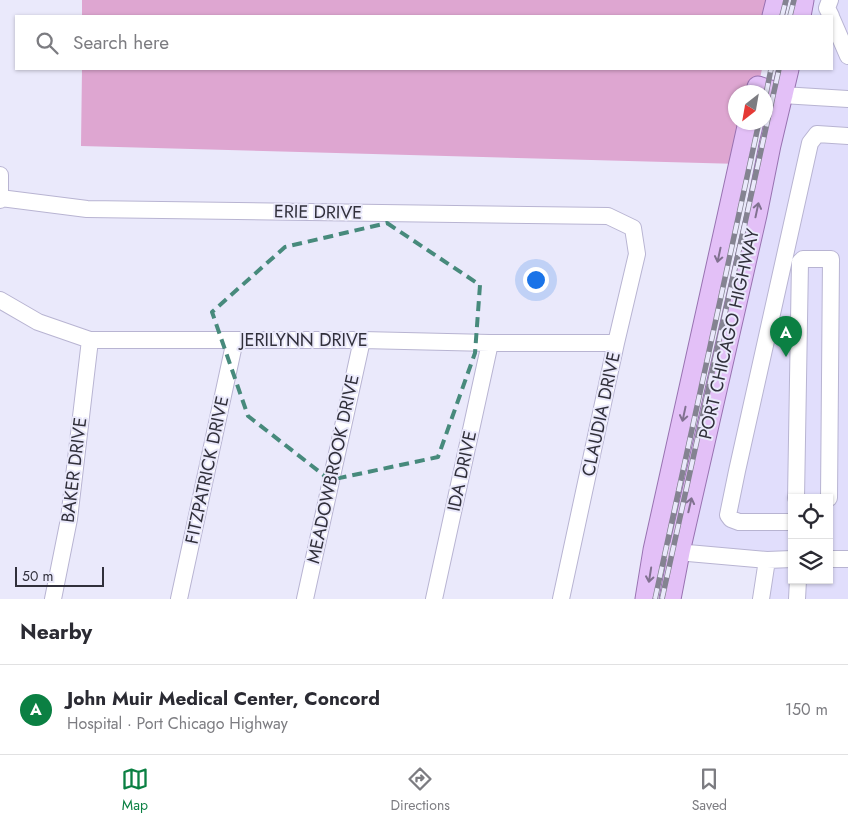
<!DOCTYPE html>
<meta charset="utf-8">
<style>
body{margin:0;font-family:Jost,sans-serif;background:#f7f7f7;color:#2b2b33}
.controls{position:absolute;right:15px;bottom:15px;display:grid;overflow:hidden;border-radius:0px;box-shadow:0 1px 4px #0004}
.controls button{width:45px;height:45px;display:grid;place-items:center;padding:0;border:0;border-bottom:1px solid #e1e1e2;background:#fff;color:#2b2b33;font:25px sans-serif}
.compass{position:absolute;left:728px;top:85px;width:45px;height:45px;border-radius:50%;background:#fff;box-shadow:0 1px 4px #0004;rotate:211deg}
.scale{position:absolute;left:15px;bottom:12px;width:89px;box-sizing:border-box;padding-left:5px;border:2px solid #31303b;border-top:0;font-size:14px;line-height:18px;white-space:nowrap;color:#31303b;-webkit-text-stroke:4px #eae9fb;paint-order:stroke}
.you{position:absolute;left:535px;top:279px;width:18px;height:18px;margin:-12px;border:4px solid #fff;border-radius:50%;background:#1a73e8;box-shadow:0 0 0 8px #1a73e833}
.badge{display:grid;place-items:center;width:32px;height:32px;border-radius:50%;background:#0b8043;color:#fff;font-size:16px;font-weight:700}
.pin{position:absolute;translate:-50% -41px;filter:drop-shadow(0 1px 2px #0008)}
.pin::after{content:'';position:absolute;top:26px;width:18px;height:15px;background:inherit;clip-path:polygon(0 0,100% 0,50% 100%)}
.list{margin:0;padding:0;list-style:none}
h2{display:flex;justify-content:space-between;align-items:center;height:65px;margin:0;padding:0 20px;font-size:21px}
h2 small{font-size:16px;font-weight:400;color:#7c7c81}
.list li{display:grid;grid-template-columns:32px 1fr auto;gap:15px;align-items:center;box-sizing:border-box;height:90px;padding:0 20px;border-top:1px solid #e1e1e2}
.list b{display:block;font-size:19px;white-space:nowrap}
.list p{margin:0;font-size:16px;white-space:nowrap;color:#7c7c81}
.list em{font-size:16px;font-style:normal;color:#7c7c81}
.icon{flex:none;width:28px;height:28px;fill:none;stroke:currentColor;stroke-width:2;stroke-linecap:round;stroke-linejoin:round}
.map{position:relative;flex:none;width:848px;height:599px;overflow:hidden}
.search{position:absolute;background:#fff;box-shadow:0 1px 4px #0004;left:15px;right:15px;top:15px;height:55px;display:flex;align-items:center;gap:12px;box-sizing:border-box;padding:0 18px;border-radius:0px;color:#7c7c81;font-size:19px}
.sheet{height:155px;background:#fff}
nav{display:flex;justify-content:space-around;align-items:center;box-sizing:border-box;height:70px;border-top:1px solid #e1e1e2;background:#fff;font-size:14px;color:#7c7c81}
nav a{display:grid;justify-items:center;gap:2px}
nav .on{color:#0b8043}
.map>svg:first-child{display:block}
.built{fill:#e1defc;fill-rule:evenodd}
.green{fill:#dea6d1}
.lines{fill:none;stroke-linecap:round;stroke-linejoin:round}
.minor-casing{stroke:#b8b4d2;stroke-width:18}
.major-casing{stroke:#9872b1;stroke-width:23}
.minor{stroke:#fff;stroke-width:16}
.major{stroke:#e3c0f7;stroke-width:21}
.rail-casing{stroke:#848391;stroke-width:5.5}
.rail{stroke:#eae9fb;stroke-width:4;stroke-dasharray:11;stroke-linecap:butt}
.oneway{stroke:#817190}
.marked{fill:none;stroke:#478a7c;stroke-width:4;stroke-dasharray:10 6;stroke-linejoin:round}
.labels{text-anchor:middle;dominant-baseline:central;stroke-width:4;stroke-linejoin:round;paint-order:stroke}
.street-label{font-size:18px;fill:#31303b;stroke:#eae9fb}
</style>
<div class="map">
<svg width="848" height="599" viewBox="0 0 848 599">
<rect width="100%" height="100%" fill="#eae9fb"/>
<!-- built -->
<path class="built" d="M 803,0 L 848,0 L 848,599 L 761,599 L 767,560 L 679,552 L 788,69 L 832,69 L 832,16 L 800,16 ZM 792,498 L 829,498 L 829,580 L 792,580 Z"/>
<!-- green -->
<path class="green" d="M 82,0 L 777,0 L 773,16 L 82,16 Z
M 82,69 L 762,69 L 757,92 L 736,92 L 736,122 L 749,123 L 740,164 L 81,146 Z"/>
<g class="lines">
<!-- minor casing -->
<g class="minor-casing">
<path id="minor" d="M 830,0 L 827,8 L 831,16
M 832,19 L 848,56
M 782,95 L 848,99
M 0,175 L 0,200
M 0,198 L 87,209 L 608,216 L 633,228 L 637,254 L 616,343 L 561,599
M 0,300 L 38,322 L 90,340 L 362,340 L 490,343 L 616,343
M 796,498 L 800,262 L 803,259 L 831,259 L 829,498
M 792,522 L 739,522 L 731,519 L 728,515 L 737,471 L 810,143 L 817,134 L 848,136
M 654,550 L 767,560 L 792,559
M 829,559 L 848,559
M 53,599 L 69,519 L 90,340
M 179,599 L 235,340
M 305,599 L 362,340
M 434,599 L 490,343
M 761,599 L 767,560
M 797,599 L 798,580"/>
</g>
<!-- major casing -->
<g class="major-casing">
<path id="major" d="M 773,16 L 777,0
M 800,16 L 803,0
M 758,87 L 782,95
M 646,599 L 654,550 L 749,122
M 670,599 L 679,552 L 756,215 L 770,145 L 788,69"/>
</g>
<!-- minor -->
<use href="#minor" class="minor"/>
<!-- major -->
<use href="#major" class="major"/>
<!-- rail casing -->
<g class="rail-casing">
<path id="rail" d="M 782,16 L 786,0
M 790,16 L 794,0
M 766,94 L 771,69
M 655,599 L 759,122
M 662,599 L 779,69"/>
</g>
<!-- rail -->
<use href="#rail" class="rail"/>
</g>
<!-- one-way arrows -->
<defs><path id="oneway-shaft" d="M-6 0H5M1.5-3L5.5 0L1.5 3" fill="none" stroke-width="1.6" stroke-linecap="round" stroke-linejoin="round" transform="scale(1.25)"/></defs>
<g class="oneway">
<use href="#oneway-shaft" transform="translate(757 210) rotate(-78)"/>
<use href="#oneway-shaft" transform="translate(719 255) rotate(102)"/>
<use href="#oneway-shaft" transform="translate(684 414) rotate(102)"/>
<use href="#oneway-shaft" transform="translate(690 505) rotate(-77)"/>
<use href="#oneway-shaft" transform="translate(650 575) rotate(99)"/>
</g>
<!-- marked area -->
<path class="marked" d="M 387,223 L 480,285 L 475,353 L 438,457 L 330,480 L 248,416 L 212,312 L 285,247 Z"/>
<g class="labels">
<!-- street labels -->
<g class="street-label">
<text transform="translate(318 212) rotate(1)">ERIE DRIVE</text>
<text transform="translate(729 334) rotate(-77)">PORT CHICAGO HIGHWAY</text>
<text x="304" y="340">JERILYNN DRIVE</text>
<text transform="translate(601 414) rotate(-78)">CLAUDIA DRIVE</text>
<text transform="translate(333 469) rotate(-78)">MEADOWBROOK DRIVE</text>
<text transform="translate(74 470) rotate(-83)">BAKER DRIVE</text>
<text transform="translate(207 470) rotate(-78)">FITZPATRICK DRIVE</text>
<text transform="translate(462 471) rotate(-78)">IDA DRIVE</text>
</g>
</g>
</svg>
<div class="controls">
<button><svg class="icon" aria-label="locate" viewBox="0 0 24 24"><circle cx="12" cy="12" r="6"/><path d="M12 2v4M12 18v4M2 12h4M18 12h4"/></svg></button>
<button><svg class="icon" aria-label="layers" viewBox="0 0 24 24"><path d="M12 4l9 5-9 5-9-5zM3 14l9 5 9-5"/></svg></button>
</div>
<svg class="compass" viewBox="-18 -18 36 36"><path d="M0-13l5 13h-10z" fill="#e53935"/><path d="M0 13l5-13h-10z" fill="#7c7c81"/></svg>
<div class="scale">50 m</div>
<div class="you"></div>
<div class="pin badge" style="left:786px;top:357px">A</div>
<div class="search"><svg class="icon" aria-label="search" viewBox="0 0 24 24"><circle cx="10" cy="10" r="6"/><path d="M15 15l6 6"/></svg>Search here</div>
</div>
<section class="sheet">
<h2>Nearby<small></small></h2>
<ul class="list">
<li><span class="badge">A</span><div><b>John Muir Medical Center, Concord</b><p>Hospital · Port Chicago Highway</p></div><em>150 m</em></li>
</ul>
</section>
<nav>
<a class="on"><svg class="icon" aria-label="map" viewBox="0 0 24 24"><path d="M3 6l6-2 6 2 6-2v14l-6 2-6-2-6 2zM9 4v14M15 6v14"/></svg>Map</a>
<a><svg class="icon" aria-label="directions" viewBox="0 0 24 24"><path d="M12 3l9 9-9 9-9-9zM9 14v-3h6M13 9l2 2-2 2"/></svg>Directions</a>
<a><svg class="icon" aria-label="saved" viewBox="0 0 24 24"><path d="M7 4h10v16l-5-4-5 4z"/></svg>Saved</a>
</nav>
